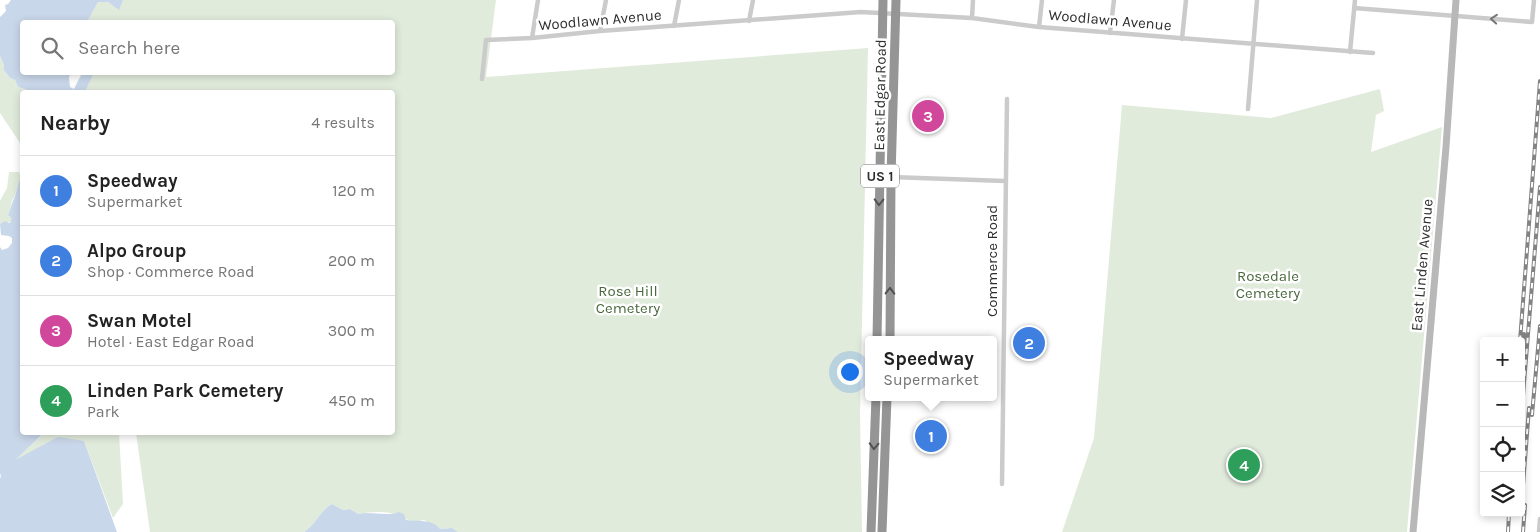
<!DOCTYPE html>
<meta charset="utf-8">
<style>
body{margin:0;font-family:Karla,sans-serif;background:#f2f2f2;color:#222}
.controls{position:absolute;right:15px;bottom:15px;display:grid;overflow:hidden;border-radius:5px;box-shadow:0 2px 8px #0003}
.controls button{width:45px;height:45px;display:grid;place-items:center;padding:0;border:0;border-bottom:1px solid #e0e0e0;background:#fff;color:#222;font:25px sans-serif}
.you{position:absolute;left:849px;top:371px;width:18px;height:18px;margin:-12px;border:4px solid #fff;border-radius:50%;background:#1a73e8;box-shadow:0 0 0 8px #1a73e833}
.badge{display:grid;place-items:center;width:32px;height:32px;border-radius:50%;background:#df4736;color:#fff;font-size:16px;font-weight:700}
.pin{position:absolute;translate:-50% -50%;border:2px solid #fff;box-shadow:0 1px 5px #0006}
.popup{position:absolute;left:865px;top:336px;width:132px;height:65px;box-sizing:border-box;display:grid;place-content:center;border-radius:5px;background:#fff;filter:drop-shadow(0 1px 4px #0005);font-size:16px;white-space:nowrap;color:#767676}
.popup b{font-size:19px;color:#222}
.popup::after{content:'';position:absolute;left:50%;top:100%;margin-left:-10px;border:10px solid transparent;border-top-color:#fff}
.list{margin:0;padding:0;list-style:none}
h2{display:flex;justify-content:space-between;align-items:center;height:65px;margin:0;padding:0 20px;font-size:21px}
h2 small{font-size:16px;font-weight:400;color:#767676}
.list li{display:grid;grid-template-columns:32px 1fr auto;gap:15px;align-items:center;box-sizing:border-box;height:70px;padding:0 20px;border-top:1px solid #e0e0e0}
.list b{display:block;font-size:19px;white-space:nowrap}
.list p{margin:0;font-size:16px;white-space:nowrap;color:#767676}
.list em{font-size:16px;font-style:normal;color:#767676}
.icon{flex:none;width:28px;height:28px;fill:none;stroke:currentColor;stroke-width:2;stroke-linecap:round;stroke-linejoin:round}
.map{position:relative;flex:none;width:1540px;height:532px;overflow:hidden}
.search{position:absolute;background:#fff;box-shadow:0 2px 8px #0003;left:20px;top:20px;width:375px;height:55px;display:flex;align-items:center;gap:12px;box-sizing:border-box;padding:0 18px;border-radius:5px;color:#767676;font-size:19px}
.panel{position:absolute;background:#fff;box-shadow:0 2px 8px #0003;left:20px;top:90px;width:375px;height:345px;border-radius:5px}
.map>svg:first-child{display:block}
.green{fill:#e1ebdc}
.water{fill:#c9d7ea}
.lines{fill:none;stroke-linecap:round;stroke-linejoin:round}
.street{stroke:#cbcbcb;stroke-width:4.5}
.secondary{stroke:#b8b8b8;stroke-width:7}
.highway{stroke:#959595;stroke-width:9}
.rail-casing{stroke:#838383;stroke-width:4}
.rail{stroke:#fff;stroke-width:2;stroke-dasharray:5.5;stroke-linecap:butt}
.oneway{stroke:#757575}
.oneway2{stroke:#525252}
.labels{text-anchor:middle;dominant-baseline:central;stroke-width:5;stroke-linejoin:round;paint-order:stroke}
.shield{fill:#fff;stroke:#6d6d6d;stroke-width:1}
.shield-label{font-size:14px;font-weight:bold;fill:#2e2e2e}
.street-label{font-size:15px;fill:#2e2e2e;stroke:#fff}
.park-label{font-size:15px;fill:#4a683d;stroke:#fff}
</style>
<div class="map">
<svg width="1540" height="532" viewBox="0 0 1540 532">
<rect width="100%" height="100%" fill="#fff"/>
<!-- green -->
<path class="green" d="M 123,0 L 496,0 L 486,77 L 868,48 L 860,415 L 862,532 L 458,532 L 452,528 L 440,529 L 424,520 C 408,524 407,518 394,514 C 383,511 369,512 358,514 L 350,509 L 343,510 L 332,504 C 320,511 316,524 304,532 L 150,532 L 136,433 L 392,432 L 392,92 L 85,92 L 94,73 L 392,72 L 392,22 L 106,22 L 104,20 L 103,22 L 87,22 L 98,2 L 108,2 L 119,9 Z
M 0,56 L 4,65 L 4,70 L 10,78 L 15,80 L 18,87 L 25,89 L 28,92 L 22,92 L 22,146 L 0,113 Z
M 1380,89 L 1384,111 L 1376,115 L 1371,152 L 1442,127 L 1407,532 L 1062,532 L 1094,438 L 1122,105 L 1271,118 Z
M 9,172 L 19,172 L 22,180 L 12,201 L 8,216 L 11,217 L 11,222 L 0,224 L 0,201 L 7,188 Z
M 45,433 L 119,433 L 123,504 L 113,518 L 84,441 L 13,461 Z"/>
<!-- water -->
<path class="water" d="M 11,0 L 123,0 L 119,10 L 108,2 L 98,2 L 87,22 L 22,22 L 22,72 L 70,73 L 69,78 L 70,87 L 74,89 L 82,73 L 94,73 L 85,92 L 28,92 L 25,89 L 18,87 L 15,80 L 10,78 L 4,70 L 4,65 L 0,56 L 0,17 L 6,11 L 5,5 L 8,4 Z
M 22,180 L 22,432 L 44,433 L 15,460 L 58,437 L 84,441 L 117,532 L 0,532 L 0,479 L 1,475 L 0,474 L 0,247 L 2,250 L 8,248 L 12,243 L 12,238 L 9,236 L 1,235 L 0,224 L 5,221 L 9,223 L 11,222 L 11,217 L 8,216 C 11,204 17,194 19,181 Z
M 332,504 L 343,510 L 350,509 L 358,514 C 371,511 387,517 399,512 L 404,514 L 406,520 C 418,522 431,518 440,529 L 452,528 L 458,532 L 304,532 C 316,524 320,511 332,504 Z"/>
<g class="lines">
<!-- street -->
<path class="street" d="M 1354,8 L 1532,22 L 1534,0
M 972,18 L 973,0
M 749,21 L 753,0
M 674,26 L 679,0
M 1039,27 L 1042,0
M 600,31 L 606,0
M 1110,33 L 1114,0
M 532,38 L 538,0
M 1182,39 L 1186,0
M 1350,52 L 1355,0
M 482,79 L 486,40 L 532,38 L 600,31 L 861,12 L 972,18 L 1039,27 L 1373,53
M 1248,109 L 1257,0
M 891,177 L 1005,181
M 1002,484 L 1007,99
M 1539,532 L 1540,519"/>
<!-- secondary -->
<path class="secondary" d="M 1413,532 L 1446,147 L 1456,0"/>
<!-- highway -->
<path class="highway" d="M 877,340 L 883,0
M 890,340 L 891,177 L 896,0
M 871,532 L 876,397
M 882,532 L 887,397"/>
<!-- rail casing -->
<g class="rail-casing">
<path id="rail" d="M 1520,341 L 1540,81
M 1521,366 L 1524,334
M 1532,415 L 1540,326
M 1521,420 L 1540,187
M 1521,511 L 1529,408
M 1508,532 L 1509,513
M 1523,532 L 1525,505"/>
</g>
<!-- rail -->
<use href="#rail" class="rail"/>
</g>
<!-- one-way arrows -->
<defs><path id="oneway-chevron" d="M-2-3.5L2.5 0L-2 3.5" fill="none" stroke-width="1.6" stroke-linecap="round" stroke-linejoin="round" transform="scale(1.25)"/></defs>
<use class="oneway" href="#oneway-chevron" transform="translate(1494 19) rotate(-175)"/>
<g class="oneway2">
<use href="#oneway-chevron" transform="translate(879 202) rotate(91)"/>
<use href="#oneway-chevron" transform="translate(890 291) rotate(-89)"/>
<use href="#oneway-chevron" transform="translate(874 446) rotate(92)"/>
</g>
<g class="labels">
<!-- shield labels -->
<rect class="shield" x="861" y="164.5" width="38" height="23" rx="4"/>
<g class="shield-label">
<text x="880" y="176">US 1</text>
</g>
<!-- street labels -->
<g class="street-label">
<text transform="translate(600 20) rotate(-5)">Woodlawn Avenue</text>
<text transform="translate(1110 20) rotate(5)">Woodlawn Avenue</text>
<text transform="translate(880 95) rotate(-89)">East Edgar Road</text>
<text transform="translate(992 261) rotate(-90)">Commerce Road</text>
<text transform="translate(1422 265) rotate(-85)">East Linden Avenue</text>
</g>
<!-- park labels -->
<g class="park-label">
<text x="1268" y="276">Rosedale<tspan x="1268" dy="17">Cemetery</tspan></text>
<text x="628" y="291">Rose Hill<tspan x="628" dy="17">Cemetery</tspan></text>
</g>
</g>
</svg>
<div class="controls">
<button>+</button>
<button>−</button>
<button><svg class="icon" aria-label="locate" viewBox="0 0 24 24"><circle cx="12" cy="12" r="6"/><path d="M12 2v4M12 18v4M2 12h4M18 12h4"/></svg></button>
<button><svg class="icon" aria-label="layers" viewBox="0 0 24 24"><path d="M12 4l9 5-9 5-9-5zM3 14l9 5 9-5"/></svg></button>
</div>
<div class="you"></div>
<div class="pin badge" style="left:931px;top:436px;background:#3f7fe0">1</div>
<div class="popup"><b>Speedway</b>Supermarket</div>
<div class="pin badge" style="left:1029px;top:343px;background:#3f7fe0">2</div>
<div class="pin badge" style="left:928px;top:116px;background:#d1479c">3</div>
<div class="pin badge" style="left:1244px;top:465px;background:#2e9e5b">4</div>
<div class="search"><svg class="icon" aria-label="search" viewBox="0 0 24 24"><circle cx="10" cy="10" r="6"/><path d="M15 15l6 6"/></svg>Search here</div>
<section class="panel">
<h2>Nearby<small>4 results</small></h2>
<ul class="list">
<li><span class="badge" style="background:#3f7fe0">1</span><div><b>Speedway</b><p>Supermarket</p></div><em>120 m</em></li>
<li><span class="badge" style="background:#3f7fe0">2</span><div><b>Alpo Group</b><p>Shop · Commerce Road</p></div><em>200 m</em></li>
<li><span class="badge" style="background:#d1479c">3</span><div><b>Swan Motel</b><p>Hotel · East Edgar Road</p></div><em>300 m</em></li>
<li><span class="badge" style="background:#2e9e5b">4</span><div><b>Linden Park Cemetery</b><p>Park</p></div><em>450 m</em></li>
</ul>
</section>
</div>
